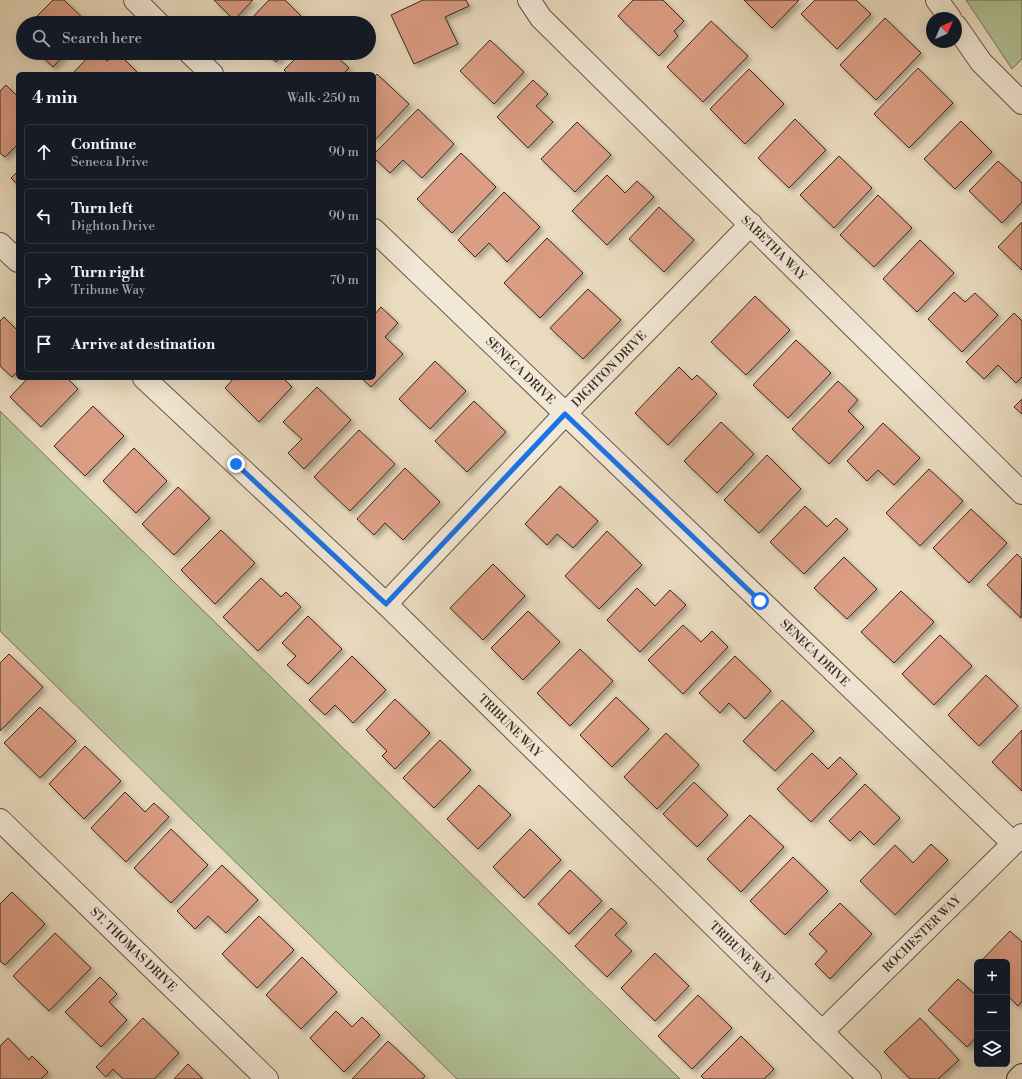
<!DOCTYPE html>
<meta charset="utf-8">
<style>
body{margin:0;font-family:"Libre Bodoni",serif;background:#20242c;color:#f1f3f6}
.controls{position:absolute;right:12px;bottom:12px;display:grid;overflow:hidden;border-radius:6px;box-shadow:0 4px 16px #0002}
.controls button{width:36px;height:36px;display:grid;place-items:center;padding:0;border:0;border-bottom:1px solid #363941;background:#171b24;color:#f1f3f6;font:20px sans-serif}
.compass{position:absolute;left:926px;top:12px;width:36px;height:36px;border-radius:50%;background:#171b24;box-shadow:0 4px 16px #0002;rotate:44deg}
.stop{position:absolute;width:12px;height:12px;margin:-9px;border:3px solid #1a73e8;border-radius:50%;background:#fff}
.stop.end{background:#1a73e8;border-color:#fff;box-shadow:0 1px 4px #0008}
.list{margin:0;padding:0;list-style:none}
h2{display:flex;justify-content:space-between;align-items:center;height:52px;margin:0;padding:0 16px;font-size:17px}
h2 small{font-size:13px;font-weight:400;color:#9ea1a6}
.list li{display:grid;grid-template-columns:26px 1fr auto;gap:12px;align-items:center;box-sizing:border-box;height:56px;margin:0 8px 8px;padding:0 8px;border:1px solid #363941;border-radius:6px}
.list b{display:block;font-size:15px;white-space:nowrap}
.list p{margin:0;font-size:13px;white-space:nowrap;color:#9ea1a6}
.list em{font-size:13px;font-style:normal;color:#9ea1a6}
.icon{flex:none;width:22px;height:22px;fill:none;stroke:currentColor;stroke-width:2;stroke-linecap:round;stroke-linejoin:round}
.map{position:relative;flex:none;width:1022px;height:1079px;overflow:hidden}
.search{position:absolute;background:#171b24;box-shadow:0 4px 16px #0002;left:16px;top:16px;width:360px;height:44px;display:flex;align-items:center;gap:10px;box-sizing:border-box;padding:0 14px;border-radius:22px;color:#9ea1a6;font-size:15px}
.panel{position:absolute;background:#171b24;box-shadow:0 4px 16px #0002;left:16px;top:72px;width:360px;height:308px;border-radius:6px}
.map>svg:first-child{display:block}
.green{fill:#b1c297;stroke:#73765c}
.building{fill:#db9d84;stroke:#352921;filter:url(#shadow)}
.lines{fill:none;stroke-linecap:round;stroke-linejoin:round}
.minor-casing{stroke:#625649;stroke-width:24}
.major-casing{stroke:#352921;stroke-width:24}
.minor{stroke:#f2e8d6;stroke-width:22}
.major{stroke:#ebdcc0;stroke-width:22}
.route{stroke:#1a73e8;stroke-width:5}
.labels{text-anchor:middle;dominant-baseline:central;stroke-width:4;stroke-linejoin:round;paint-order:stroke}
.street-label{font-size:12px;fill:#352921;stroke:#f2e8d6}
</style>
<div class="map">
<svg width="1022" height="1079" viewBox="0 0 1022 1079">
<defs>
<filter id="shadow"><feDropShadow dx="3.5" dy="3.5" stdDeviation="2" flood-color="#0004"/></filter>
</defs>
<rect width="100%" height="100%" fill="#ebdcc0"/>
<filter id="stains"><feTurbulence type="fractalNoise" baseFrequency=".005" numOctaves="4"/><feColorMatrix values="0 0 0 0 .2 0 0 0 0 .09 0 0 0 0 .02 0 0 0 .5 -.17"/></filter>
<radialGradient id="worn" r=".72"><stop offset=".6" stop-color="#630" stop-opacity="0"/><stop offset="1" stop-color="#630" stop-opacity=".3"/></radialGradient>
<!-- green -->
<path class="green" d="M 966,0 L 1022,0 L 1022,59 L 1012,69 Z
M 0,411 L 680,1079 L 457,1079 L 0,631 Z"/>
<!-- building -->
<path class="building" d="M 53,0 L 64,0 L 88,23 L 30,23 Z
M 214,0 L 253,0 L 234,20 Z
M 269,0 L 285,0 L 308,23 L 247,23 Z
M 423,0 L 466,0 L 469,6 L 445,17 L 458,44 L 414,64 L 391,15 Z
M 633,0 L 663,0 L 684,21 L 674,31 L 678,36 L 659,56 L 618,16 Z
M 744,0 L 799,0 L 772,28 Z
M 815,0 L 856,0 L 871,14 L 837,49 L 801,14 Z
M 885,18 L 921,53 L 876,100 L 840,65 Z
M 711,21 L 748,56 L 703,102 L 667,67 Z
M 490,40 L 524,72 L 494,104 L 460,71 Z
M 38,53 L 66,53 L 53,67 Z
M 92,53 L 99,53 L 107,61 L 115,53 L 118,53 L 139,74 L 72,74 Z
M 266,53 L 284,53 L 276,62 Z
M 301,53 L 333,53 L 349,68 L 343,74 L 288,74 L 284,70 Z
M 918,68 L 953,103 L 909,148 L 874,114 Z
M 749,69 L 784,104 L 745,144 L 710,109 Z
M 377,74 L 409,104 L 374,141 L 374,77 Z
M 533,80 L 548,94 L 536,106 L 553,122 L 528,148 L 497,117 Z
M 6,85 L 18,97 L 18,144 L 5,157 L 0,153 L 0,91 Z
M 418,109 L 454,144 L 422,178 L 403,160 L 390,173 L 374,158 L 374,154 Z
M 795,119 L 826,150 L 789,188 L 758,158 Z
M 961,121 L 992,152 L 955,189 L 924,159 Z
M 577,122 L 611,155 L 575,192 L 541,159 Z
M 461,153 L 496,187 L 452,233 L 417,199 Z
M 839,156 L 872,188 L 834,228 L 800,195 Z
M 998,161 L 1022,183 L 1022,202 L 1002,223 L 969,191 Z
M 18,171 L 18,185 L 11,178 Z
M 607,175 L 625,193 L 637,181 L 654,197 L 607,245 L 572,211 Z
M 504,192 L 540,227 L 507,262 L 489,243 L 475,257 L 458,240 Z
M 878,195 L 912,228 L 874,267 L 840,235 Z
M 659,207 L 694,240 L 664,272 L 629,239 Z
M 1022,222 L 1022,270 L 998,247 Z
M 547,238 L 583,273 L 540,318 L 504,283 Z
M 920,240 L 954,273 L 917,312 L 883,279 Z
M 588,289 L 621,320 L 583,359 L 550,328 Z
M 954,292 L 965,302 L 975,293 L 998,315 L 962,352 L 928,319 Z
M 755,296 L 790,330 L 746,375 L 711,342 Z
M 381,307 L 398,323 L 385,337 L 403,354 L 371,387 L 361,378 L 374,378 L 374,315 Z
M 1014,313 L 1022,321 L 1022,377 L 1016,383 L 998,365 L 984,379 L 966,362 Z
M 4,317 L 18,331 L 18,371 L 12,377 L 0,366 L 0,321 Z
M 796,340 L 831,373 L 788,418 L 753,385 Z
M 435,361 L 466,391 L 430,429 L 399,399 Z
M 679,367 L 692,380 L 697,375 L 717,394 L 668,445 L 635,413 Z
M 28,378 L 67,378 L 78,389 L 41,427 L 10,397 Z
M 234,378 L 283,378 L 292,387 L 259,422 L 225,388 Z
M 838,381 L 858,400 L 848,411 L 864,427 L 829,464 L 792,429 Z
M 317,387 L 351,420 L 304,469 L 288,453 L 302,439 L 283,422 Z
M 1022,399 L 1022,414 L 1014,407 Z
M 474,401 L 506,432 L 467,472 L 435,441 Z
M 93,406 L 124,436 L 85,476 L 54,446 Z
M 721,422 L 754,454 L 717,493 L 684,461 Z
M 883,423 L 920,458 L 894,485 L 878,470 L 867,481 L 847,461 Z
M 359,430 L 395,464 L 350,511 L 314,477 Z
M 134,448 L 167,481 L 136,513 L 103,481 Z
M 767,455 L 801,489 L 759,533 L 724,500 Z
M 405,468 L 440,502 L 403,540 L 385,523 L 374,535 L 357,519 Z
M 929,469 L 963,501 L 920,546 L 886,513 Z
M 560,486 L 598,521 L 573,548 L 557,534 L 547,545 L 525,524 Z
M 178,487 L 210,518 L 174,555 L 142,524 Z
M 805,506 L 827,527 L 836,518 L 848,529 L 804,574 L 770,542 Z
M 971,509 L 1007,543 L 969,583 L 933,548 Z
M 221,530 L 255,563 L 215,604 L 181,570 Z
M 607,531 L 642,565 L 599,609 L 565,576 Z
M 1017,554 L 1022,559 L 1021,618 L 987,585 Z
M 844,557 L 877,589 L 847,619 L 814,588 Z
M 493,564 L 525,596 L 483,640 L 450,608 Z
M 261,578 L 281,597 L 286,592 L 301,607 L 258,651 L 223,617 Z
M 637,588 L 655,606 L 670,590 L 686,605 L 640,652 L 607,620 Z
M 901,591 L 934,622 L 894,663 L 861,632 Z
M 528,611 L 560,642 L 523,680 L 491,648 Z
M 308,616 L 342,649 L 308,684 L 287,665 L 296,656 L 282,643 Z
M 683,625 L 701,642 L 712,631 L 728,647 L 683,694 L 648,660 Z
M 940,635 L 972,666 L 934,705 L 902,674 Z
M 580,649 L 613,681 L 570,726 L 537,693 Z
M 9,654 L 43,687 L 0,731 L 0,663 Z
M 352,656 L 386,690 L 353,723 L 335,705 L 325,715 L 309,700 Z
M 735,656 L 771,691 L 745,719 L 729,703 L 720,713 L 699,693 Z
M 986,675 L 1018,706 L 979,746 L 948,715 Z
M 616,697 L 649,729 L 612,767 L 580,735 Z
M 395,699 L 430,733 L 395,769 L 382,756 L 387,751 L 366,730 Z
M 782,700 L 814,731 L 775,771 L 743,741 Z
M 40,707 L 76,741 L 40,778 L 4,743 Z
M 1022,730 L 1022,791 L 992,762 Z
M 666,733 L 699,765 L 657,809 L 624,777 Z
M 440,740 L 471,770 L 434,808 L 403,778 Z
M 85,746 L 121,781 L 84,819 L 49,784 Z
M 812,753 L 828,769 L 840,757 L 857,774 L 811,822 L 777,789 Z
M 694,782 L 728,815 L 697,847 L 663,814 Z
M 865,784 L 900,818 L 874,845 L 860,831 L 850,841 L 829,821 Z
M 479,785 L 511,815 L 478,849 L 447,819 Z
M 125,792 L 145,812 L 154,803 L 169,817 L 126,862 L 91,828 Z
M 750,815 L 784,847 L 741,892 L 707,859 Z
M 171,829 L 208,865 L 171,903 L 134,868 Z
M 530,829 L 561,860 L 524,898 L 493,867 Z
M 931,844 L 948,860 L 895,915 L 860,881 L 895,845 L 913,863 Z
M 793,857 L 828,891 L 785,935 L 750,901 Z
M 222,865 L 258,900 L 226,933 L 208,916 L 195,929 L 177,911 Z
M 570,870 L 602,901 L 569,934 L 538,904 Z
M 12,892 L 45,924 L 5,965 L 0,961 L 0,904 Z
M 840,903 L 872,934 L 830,979 L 815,964 L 827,951 L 809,934 Z
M 611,908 L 627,923 L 615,935 L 632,951 L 607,977 L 575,946 Z
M 259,916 L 294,950 L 257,988 L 222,954 Z
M 1010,931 L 1022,942 L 1022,1001 L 1018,1006 L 1007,995 L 1007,962 L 980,962 Z
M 55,933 L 91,968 L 49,1011 L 13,976 Z
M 655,953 L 689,986 L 655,1021 L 621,988 Z
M 302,957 L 337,992 L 301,1029 L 266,995 Z
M 100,977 L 117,994 L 109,1002 L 127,1020 L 101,1047 L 65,1012 Z
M 958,979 L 977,996 L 977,1036 L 967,1047 L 928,1010 Z
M 698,995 L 732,1028 L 692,1069 L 658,1036 Z
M 336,1011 L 352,1027 L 362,1017 L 380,1035 L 344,1072 L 310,1038 Z
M 143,1018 L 179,1053 L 154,1079 L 123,1079 L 113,1069 L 106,1077 L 96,1067 Z
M 920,1018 L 959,1060 L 938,1079 L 910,1079 L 884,1052 Z
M 741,1036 L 774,1069 L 764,1079 L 704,1079 L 701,1076 Z
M 8,1038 L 29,1060 L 32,1056 L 48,1072 L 41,1079 L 0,1079 L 0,1046 Z
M 388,1041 L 425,1076 L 422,1079 L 352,1079 Z
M 188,1064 L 203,1079 L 174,1079 Z"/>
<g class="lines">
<!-- minor casing -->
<g class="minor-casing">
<g id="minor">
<path d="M 135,0 L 158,23"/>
<path id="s1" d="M 529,0 L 541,18 L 1022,493"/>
<path d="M 937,0 L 950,18"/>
<path d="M 956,26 L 981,62 L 1022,103"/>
<path d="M 190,53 L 212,74"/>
<path id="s2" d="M 374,230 L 1013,843"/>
<path d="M 0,244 L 18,261"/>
<path id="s3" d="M 144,378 L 386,604 L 870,1079"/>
<path id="s4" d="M 386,604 L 565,414 L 751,224"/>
<path id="s5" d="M 0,820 L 267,1079"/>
<path id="s6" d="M 822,1032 L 1022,835"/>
</g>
</g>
<!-- major casing -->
<g class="major-casing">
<path id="major" d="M 1018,1079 L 1022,1075"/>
</g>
<!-- minor -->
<use href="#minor" class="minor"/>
<!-- major -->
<use href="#major" class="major"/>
</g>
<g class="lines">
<!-- route -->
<path class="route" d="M 236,464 L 386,604 L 565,414 L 760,601"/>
</g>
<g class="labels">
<!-- street labels -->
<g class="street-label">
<text stroke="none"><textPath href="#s1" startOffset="349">SABETHA WAY</textPath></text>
<text stroke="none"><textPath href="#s4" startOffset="324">DIGHTON DRIVE</textPath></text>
<text stroke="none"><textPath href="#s2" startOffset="203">SENECA DRIVE</textPath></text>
<text stroke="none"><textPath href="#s2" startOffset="611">SENECA DRIVE</textPath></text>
<text stroke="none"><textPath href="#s3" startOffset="505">TRIBUNE WAY</textPath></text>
<text stroke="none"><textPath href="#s6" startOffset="140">ROCHESTER WAY</textPath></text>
<text stroke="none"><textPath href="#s5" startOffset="186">ST. THOMAS DRIVE</textPath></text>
<text stroke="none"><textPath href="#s3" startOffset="829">TRIBUNE WAY</textPath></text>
</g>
</g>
<rect width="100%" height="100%" filter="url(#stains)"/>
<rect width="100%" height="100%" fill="url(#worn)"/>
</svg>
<div class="controls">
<button>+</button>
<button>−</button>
<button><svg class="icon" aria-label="layers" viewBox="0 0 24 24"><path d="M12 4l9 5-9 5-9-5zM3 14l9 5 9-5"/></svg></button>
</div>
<svg class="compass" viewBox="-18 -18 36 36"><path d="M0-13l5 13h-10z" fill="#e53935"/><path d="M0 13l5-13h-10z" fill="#9ea1a6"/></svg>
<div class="stop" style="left:760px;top:601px"></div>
<div class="stop end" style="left:236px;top:464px"></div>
<div class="search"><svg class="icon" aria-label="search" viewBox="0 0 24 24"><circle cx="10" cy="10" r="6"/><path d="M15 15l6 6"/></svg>Search here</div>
<section class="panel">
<h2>4 min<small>Walk · 250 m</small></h2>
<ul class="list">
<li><svg class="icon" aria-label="ahead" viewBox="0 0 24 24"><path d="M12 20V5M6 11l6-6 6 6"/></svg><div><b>Continue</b><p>Seneca Drive</p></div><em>90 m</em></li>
<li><svg class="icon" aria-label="left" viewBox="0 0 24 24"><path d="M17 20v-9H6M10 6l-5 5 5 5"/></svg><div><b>Turn left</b><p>Dighton Drive</p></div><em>90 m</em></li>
<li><svg class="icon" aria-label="right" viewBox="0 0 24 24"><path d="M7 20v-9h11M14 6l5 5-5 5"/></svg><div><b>Turn right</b><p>Tribune Way</p></div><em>70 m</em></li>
<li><svg class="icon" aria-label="arrive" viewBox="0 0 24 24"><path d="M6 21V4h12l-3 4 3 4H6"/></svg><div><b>Arrive at destination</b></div></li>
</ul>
</section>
</div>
